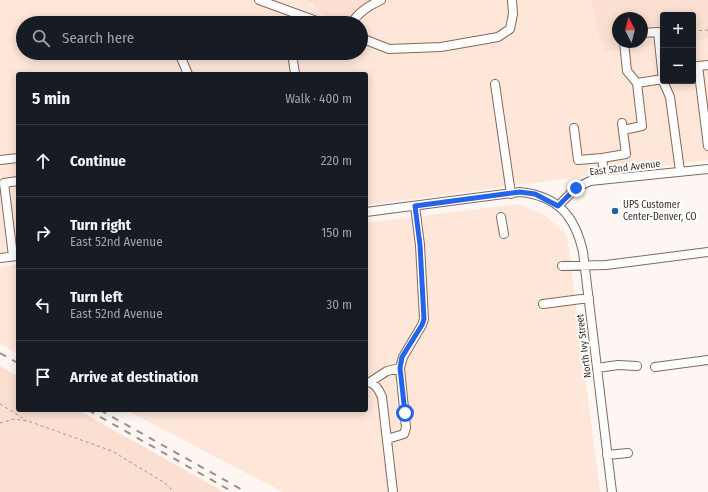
<!DOCTYPE html>
<meta charset="utf-8">
<style>
body{margin:0;font-family:"Fira Sans Condensed",sans-serif;background:#20242c;color:#f1f3f6}
.controls{position:absolute;right:12px;top:12px;display:grid;overflow:hidden;border-radius:4px;box-shadow:0 2px 10px #0003}
.controls button{width:36px;height:36px;display:grid;place-items:center;padding:0;border:0;border-bottom:1px solid #363941;background:#171b24;color:#f1f3f6;font:20px sans-serif}
.compass{position:absolute;left:612px;top:12px;width:36px;height:36px;border-radius:50%;background:#171b24;box-shadow:0 2px 10px #0003;rotate:353deg}
.stop{position:absolute;width:12px;height:12px;margin:-9px;border:3px solid #2563eb;border-radius:50%;background:#fff}
.stop.end{background:#2563eb;border-color:#fff;box-shadow:0 1px 4px #0008}
.list{margin:0;padding:0;list-style:none}
h2{display:flex;justify-content:space-between;align-items:center;height:52px;margin:0;padding:0 16px;font-size:17px}
h2 small{font-size:13px;font-weight:400;color:#9ea1a6}
.list li{display:grid;grid-template-columns:26px 1fr auto;gap:12px;align-items:center;box-sizing:border-box;height:72px;padding:0 16px;border-top:1px solid #363941}
.list b{display:block;font-size:15px;white-space:nowrap}
.list p{margin:0;font-size:13px;white-space:nowrap;color:#9ea1a6}
.list em{font-size:13px;font-style:normal;color:#9ea1a6}
.icon{flex:none;width:22px;height:22px;fill:none;stroke:currentColor;stroke-width:2;stroke-linecap:round;stroke-linejoin:round}
.map{position:relative;flex:none;width:708px;height:492px;overflow:hidden}
.search{position:absolute;background:#171b24;box-shadow:0 2px 10px #0003;left:16px;top:16px;width:352px;height:44px;display:flex;align-items:center;gap:10px;box-sizing:border-box;padding:0 14px;border-radius:22px;color:#9ea1a6;font-size:15px}
.panel{position:absolute;background:#171b24;box-shadow:0 2px 10px #0003;left:16px;top:72px;width:352px;height:340px;border-radius:4px}
.map>svg:first-child{display:block}
.built{fill:#fee6d9;fill-rule:evenodd}
.green{fill:#fbe0d1;fill-rule:evenodd}
.lines{fill:none;stroke-linecap:round;stroke-linejoin:round}
.minor-casing{stroke:#846959;stroke-width:10}
.path{stroke:#9f9690;stroke-width:1;stroke-dasharray:3 3;stroke-linecap:butt}
.minor{stroke:#fff;stroke-width:8}
.rail{stroke:#998f89;stroke-width:2;stroke-dasharray:7 7;stroke-linecap:butt}
.route{stroke:#2563eb;stroke-width:5}
.poi-dot{fill:#266198;stroke:#fff;stroke-width:1.5}
.labels{text-anchor:middle;dominant-baseline:central;stroke-width:4;stroke-linejoin:round;paint-order:stroke}
.street-label{font-size:10px;fill:#3a2e27;stroke:#fff}
.poi-label{font-size:10px;fill:#3a2e27;stroke:#fff;text-anchor:start}
</style>
<div class="map">
<svg width="708" height="492" viewBox="0 0 708 492">
<rect width="100%" height="100%" fill="#fdf6f2"/>
<!-- built -->
<path class="built" d="M 0,0 L 307,0 L 313,7 L 365,4 L 372,0 L 591,0 L 606,52 L 663,45 L 663,81 L 693,81 L 693,41 L 708,39 L 708,160 L 366,205 L 366,74 L 18,74 L 18,251 L 0,253 ZM 23,23 L 361,23 L 361,53 L 23,53 Z
M 519,204 L 545,215 L 567,235 L 600,492 L 283,492 L 126,410 L 366,410 L 366,223 Z
M 18,264 L 18,354 L 0,344 L 0,267 Z"/>
<!-- green -->
<path class="green" d="M 307,0 L 372,0 L 345,21 L 326,16 Z
M 591,0 L 708,0 L 708,39 L 693,41 L 693,15 L 663,15 L 663,45 L 606,52 L 597,30 ZM 618,18 L 642,18 L 642,42 L 618,42 Z
M 0,366 L 18,376 L 18,410 L 78,410 L 224,492 L 0,492 Z"/>
<g class="lines">
<!-- minor casing -->
<g class="minor-casing">
<path id="minor" d="M 259,0 L 322,23
M 352,23 C 358,12 370,5 381,0
M 642,33 L 658,32 L 663,80
M 361,38 L 389,49 L 441,47 L 498,37 L 510,29 L 513,14 L 512,0
M 179,53 L 188,74
M 292,53 L 295,74
M 708,65 L 698,66 L 708,146
M 663,81 L 670,97 L 680,171
M 637,83 L 663,79
M 495,84 L 511,194
M 574,128 L 578,160 L 602,158
M 623,130 L 642,126 L 637,83 L 627,71 L 624,42
M 0,160 L 18,158
M 605,179 L 602,158 L 626,154 L 622,123
M 558,206 L 576,188 L 590,181 L 708,169
M 366,212 L 520,192 C 558,196 575,216 583,252 L 612,492
M 501,217 L 504,234
M 13,256 L 4,183 L 18,181
M 0,258 L 17,256
M 562,266 L 606,265 L 708,252
M 543,304 L 589,298
M 655,367 L 708,360
M 597,368 L 618,365 L 637,366
M 366,382 C 375,382 379,390 382,397 L 393,492
M 370,382 L 387,371 L 400,368
M 387,439 L 404,434 L 406,428 L 400,368 L 403,357 L 422,325 L 424,319 L 420,245 L 415,206
M 607,455 L 628,453"/>
</g>
<!-- path -->
<path class="path" d="M 693,31 L 708,30
M 0,404 L 26,420
M 0,423 L 14,419 L 28,421 L 112,451 L 165,483 L 174,492"/>
<!-- minor -->
<use href="#minor" class="minor"/>
<!-- rail -->
<path class="rail" d="M 0,353 L 18,363
M 88,410 L 233,492
M 100,410 L 246,492"/>
</g>
<g class="lines">
<!-- route -->
<path class="route" d="M 405,413 L 400,368 L 402,357 L 422,325 L 424,319 L 420,245 L 415,206 L 520,192 L 535,194 L 558,206 L 576,188"/>
</g>
<!-- markers -->
<circle class="poi-dot" cx="615" cy="211" r="4"/>
<g class="labels">
<!-- street labels -->
<g class="street-label">
<text transform="translate(625 168) rotate(-7)">East 52nd Avenue</text>
<text transform="translate(584 346) rotate(-97)">North Ivy Street</text>
</g>
<!-- poi labels -->
<g class="poi-label">
<text x="623" y="205">UPS Customer<tspan x="623" dy="12">Center-Denver, CO</tspan></text>
</g>
</g>
</svg>
<div class="controls">
<button>+</button>
<button>−</button>
</div>
<svg class="compass" viewBox="-18 -18 36 36"><path d="M0-13l5 13h-10z" fill="#e53935"/><path d="M0 13l5-13h-10z" fill="#9ea1a6"/></svg>
<div class="stop" style="left:405px;top:413px"></div>
<div class="stop end" style="left:576px;top:188px"></div>
<div class="search"><svg class="icon" aria-label="search" viewBox="0 0 24 24"><circle cx="10" cy="10" r="6"/><path d="M15 15l6 6"/></svg>Search here</div>
<section class="panel">
<h2>5 min<small>Walk · 400 m</small></h2>
<ul class="list">
<li><svg class="icon" aria-label="ahead" viewBox="0 0 24 24"><path d="M12 20V5M6 11l6-6 6 6"/></svg><div><b>Continue</b></div><em>220 m</em></li>
<li><svg class="icon" aria-label="right" viewBox="0 0 24 24"><path d="M7 20v-9h11M14 6l5 5-5 5"/></svg><div><b>Turn right</b><p>East 52nd Avenue</p></div><em>150 m</em></li>
<li><svg class="icon" aria-label="left" viewBox="0 0 24 24"><path d="M17 20v-9H6M10 6l-5 5 5 5"/></svg><div><b>Turn left</b><p>East 52nd Avenue</p></div><em>30 m</em></li>
<li><svg class="icon" aria-label="arrive" viewBox="0 0 24 24"><path d="M6 21V4h12l-3 4 3 4H6"/></svg><div><b>Arrive at destination</b></div></li>
</ul>
</section>
</div>
